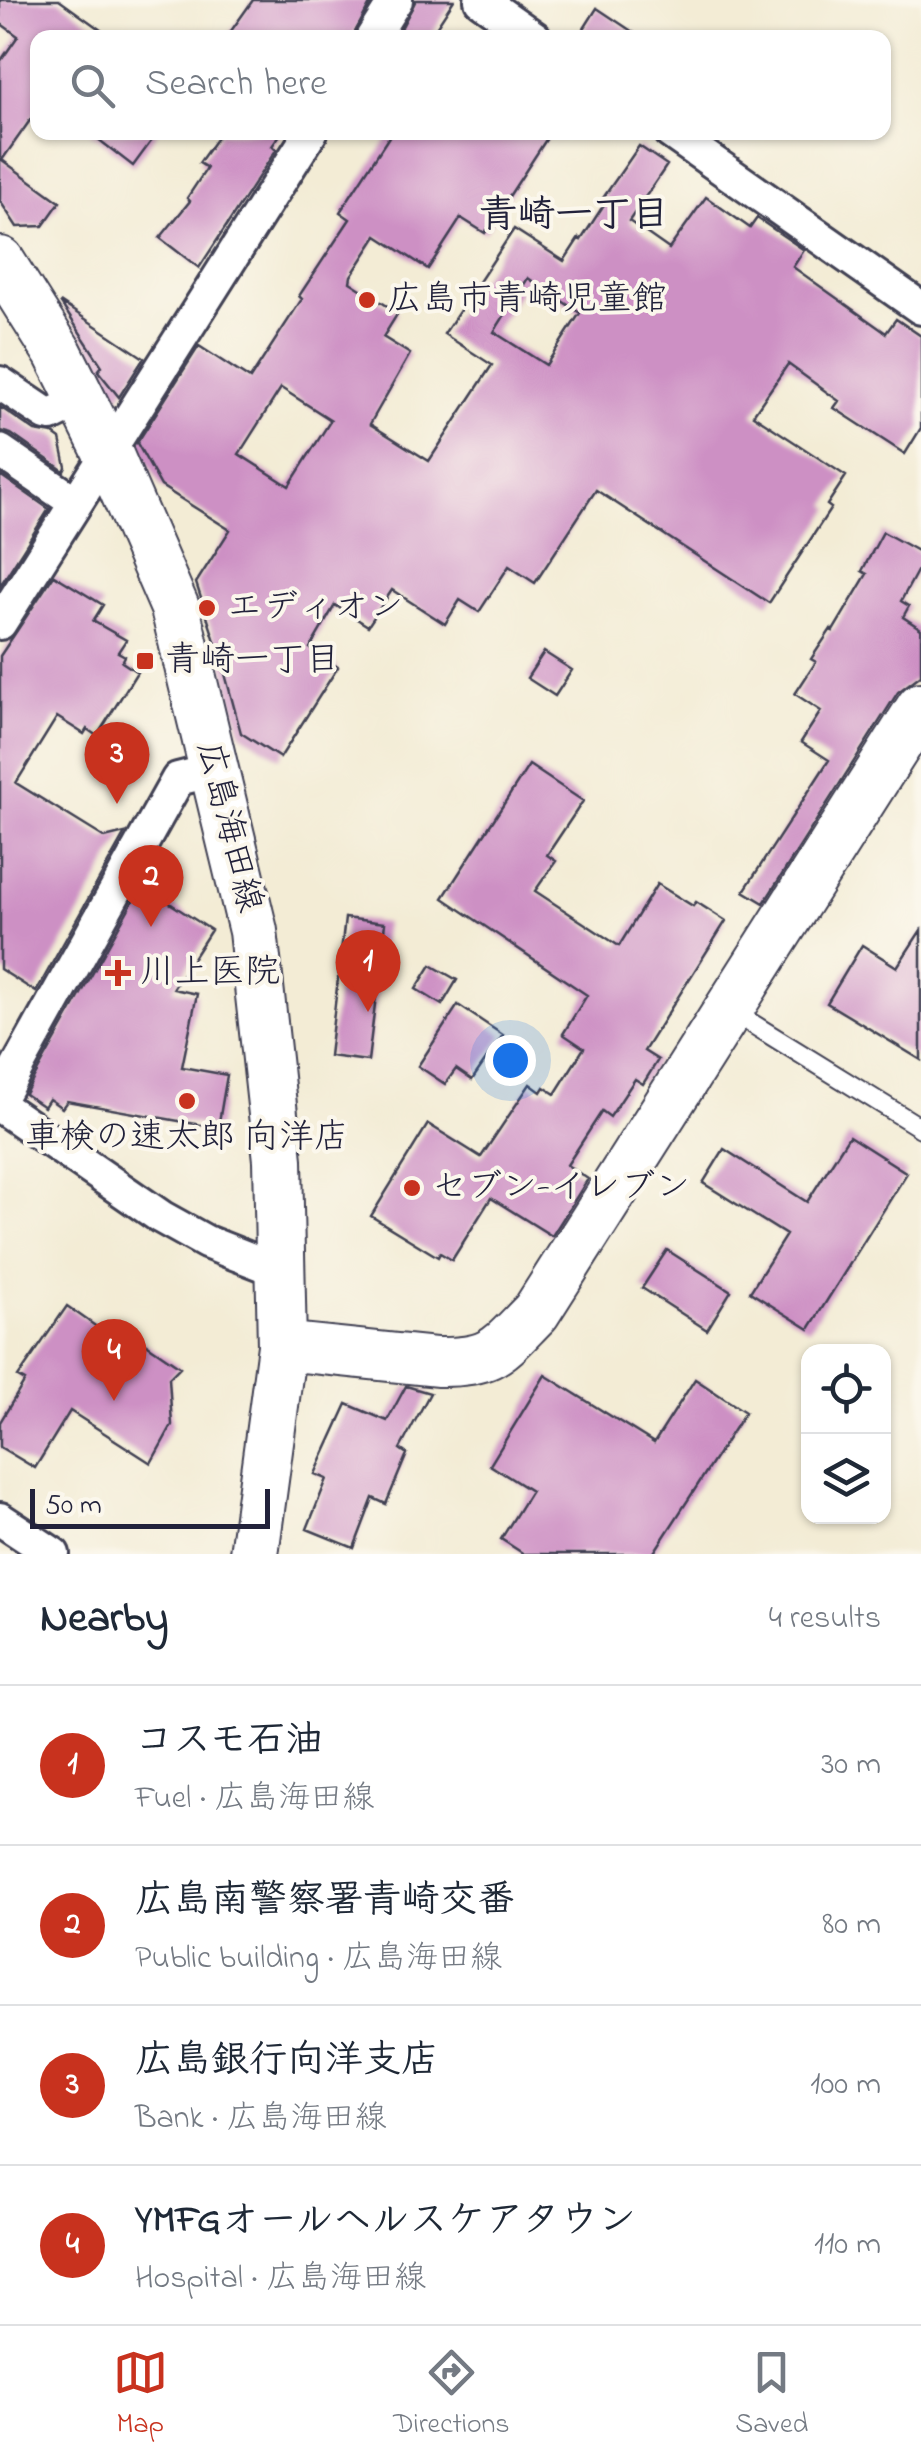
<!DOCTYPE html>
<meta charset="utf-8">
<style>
body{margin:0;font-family:"Indie Flower","Klee One",sans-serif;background:#f2f2f3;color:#1f2937}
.controls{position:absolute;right:30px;bottom:30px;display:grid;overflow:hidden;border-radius:20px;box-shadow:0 2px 8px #0004}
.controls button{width:90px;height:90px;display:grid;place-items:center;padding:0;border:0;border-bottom:2px solid #e0e1e3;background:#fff;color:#1f2937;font:50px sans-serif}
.scale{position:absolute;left:30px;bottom:25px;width:240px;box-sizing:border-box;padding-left:10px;border:5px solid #22223b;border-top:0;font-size:28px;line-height:35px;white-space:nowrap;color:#22223b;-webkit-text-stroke:8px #fbf7ec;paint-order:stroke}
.you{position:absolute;left:510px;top:1060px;width:35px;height:35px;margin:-25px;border:8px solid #fff;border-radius:50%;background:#1a73e8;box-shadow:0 0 0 15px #1a73e833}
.badge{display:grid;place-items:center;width:65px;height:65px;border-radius:50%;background:#c8321e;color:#fff;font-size:32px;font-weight:700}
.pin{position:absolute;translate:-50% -82px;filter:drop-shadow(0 2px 5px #0008)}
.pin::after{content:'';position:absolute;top:52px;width:35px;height:30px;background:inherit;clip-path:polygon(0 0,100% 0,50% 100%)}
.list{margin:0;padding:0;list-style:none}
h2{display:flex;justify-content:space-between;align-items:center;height:130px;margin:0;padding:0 40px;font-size:42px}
h2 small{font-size:32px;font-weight:400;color:#747a83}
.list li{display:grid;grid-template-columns:65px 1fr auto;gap:30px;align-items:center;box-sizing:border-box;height:160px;padding:0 40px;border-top:2px solid #e0e1e3}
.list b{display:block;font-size:38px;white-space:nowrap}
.list p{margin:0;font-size:32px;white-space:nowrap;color:#747a83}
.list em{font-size:32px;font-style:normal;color:#747a83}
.icon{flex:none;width:55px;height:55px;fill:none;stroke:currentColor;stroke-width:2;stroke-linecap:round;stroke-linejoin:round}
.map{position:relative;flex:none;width:921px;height:1554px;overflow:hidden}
.search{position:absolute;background:#fff;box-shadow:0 2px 8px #0004;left:30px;right:30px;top:30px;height:110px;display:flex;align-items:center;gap:25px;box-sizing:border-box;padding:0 35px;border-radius:20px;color:#747a83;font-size:38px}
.sheet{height:770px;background:#fff}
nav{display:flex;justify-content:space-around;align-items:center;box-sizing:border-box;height:140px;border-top:2px solid #e0e1e3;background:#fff;font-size:28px;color:#747a83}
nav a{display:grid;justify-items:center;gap:5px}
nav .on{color:#c8321e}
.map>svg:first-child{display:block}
.building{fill:#cd90c4;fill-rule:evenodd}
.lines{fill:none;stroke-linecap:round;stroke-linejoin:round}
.lane-casing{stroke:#414052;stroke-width:22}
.street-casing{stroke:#414052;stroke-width:38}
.secondary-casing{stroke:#414052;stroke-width:52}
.lane{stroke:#fff;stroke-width:18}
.street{stroke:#fff;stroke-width:32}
.secondary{stroke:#fff;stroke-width:48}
.poi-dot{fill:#c8321e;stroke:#fbf7ec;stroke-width:4}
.labels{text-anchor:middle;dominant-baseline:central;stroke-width:8;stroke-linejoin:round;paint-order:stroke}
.poi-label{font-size:35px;fill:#22223b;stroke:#fbf7ec;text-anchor:start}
.street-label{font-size:35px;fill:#22223b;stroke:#fbf7ec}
.neighbourhood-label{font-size:38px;font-weight:bold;fill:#22223b;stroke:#fbf7ec}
</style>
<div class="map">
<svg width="921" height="1554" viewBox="0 0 921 1554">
<rect width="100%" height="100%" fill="#fbf7ec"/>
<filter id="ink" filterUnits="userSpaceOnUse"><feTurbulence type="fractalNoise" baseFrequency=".01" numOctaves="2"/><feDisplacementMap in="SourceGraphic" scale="20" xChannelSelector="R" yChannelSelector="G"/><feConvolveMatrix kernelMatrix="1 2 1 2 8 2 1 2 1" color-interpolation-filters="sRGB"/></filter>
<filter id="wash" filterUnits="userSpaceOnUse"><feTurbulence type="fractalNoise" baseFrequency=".0048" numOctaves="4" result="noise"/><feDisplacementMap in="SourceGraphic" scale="40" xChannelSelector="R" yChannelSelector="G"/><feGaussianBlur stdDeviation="2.25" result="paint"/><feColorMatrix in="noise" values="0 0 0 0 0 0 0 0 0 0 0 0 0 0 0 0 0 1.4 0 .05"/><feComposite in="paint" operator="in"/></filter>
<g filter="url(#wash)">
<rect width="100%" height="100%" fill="#f3ecd5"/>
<g id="blocks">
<!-- building -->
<path class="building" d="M 0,0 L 59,0 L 112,38 L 38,38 L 38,109 L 2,160 L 60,202 L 43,226 L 17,227 L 0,201 L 0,62 L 18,36 L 0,23 Z
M 253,0 L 372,0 L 352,38 L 226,38 Z
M 416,0 L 454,0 L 429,38 L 396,38 Z
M 597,8 L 642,38 L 578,38 Z
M 89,132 L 158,132 L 133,166 Z
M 221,132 L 282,132 L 272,146 L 276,150 L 199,268 L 160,238 L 190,201 L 187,198 L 207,168 L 199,163 Z
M 392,132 L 551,132 L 485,233 L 461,218 L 428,269 L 377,236 L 351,276 L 350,282 L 398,313 L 383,337 L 410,354 L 370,424 L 429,461 L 492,365 L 444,334 L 469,297 L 514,229 L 564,261 L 579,238 L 581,240 L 607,200 L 603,198 L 639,146 L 667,165 L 629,221 L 669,249 L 706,197 L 750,228 L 757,218 L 804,250 L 793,267 L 886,333 L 896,319 L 921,336 L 921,428 L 905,454 L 834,408 L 839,401 L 788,364 L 753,415 L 846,476 L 827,505 L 831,508 L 769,603 L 596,490 L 535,583 L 509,566 L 479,612 L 460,600 L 445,624 L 392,590 L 368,626 L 335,605 L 310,648 L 338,667 L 280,758 L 241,733 L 221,659 L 196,583 L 230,530 L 161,486 L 137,443 L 199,346 L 250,379 L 302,299 L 299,296 L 350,219 L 340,212 ZM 528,278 L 580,313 L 546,365 L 494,332 ZM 281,388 L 331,420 L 289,486 L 239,454 Z
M 60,302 L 144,358 L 119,397 L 98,371 L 102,366 Z
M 0,407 L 35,431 L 53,434 L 60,439 L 66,467 L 64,471 L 11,434 L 0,431 Z
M 0,475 L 49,509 L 0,586 Z
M 883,532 L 921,553 L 921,564 L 901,601 L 909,606 L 903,617 L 921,629 L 921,675 L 898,692 L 764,903 L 744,891 L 829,760 L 801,742 L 821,711 L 795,694 L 816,662 L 811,659 L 831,629 L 833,631 L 867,574 L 862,571 Z
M 54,575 L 103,605 L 93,621 L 126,640 L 118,652 L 125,656 L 122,662 L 137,672 L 97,736 L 87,729 L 84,734 L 57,717 L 16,783 L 105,838 L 125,833 L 36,992 L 0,969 L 0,656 Z
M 544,652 L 572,670 L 555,696 L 527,678 Z
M 529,765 L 583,801 L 547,855 L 556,861 L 535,891 L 619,946 L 657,884 L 693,906 L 696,902 L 726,921 L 644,1051 L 658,1060 L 643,1084 L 635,1079 L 610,1117 L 602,1111 L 567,1165 L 588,1179 L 552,1236 L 491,1198 L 452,1260 L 440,1253 L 438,1257 L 371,1216 L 428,1124 L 481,1157 L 530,1084 L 541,1092 L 544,1087 L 555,1094 L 584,1048 L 563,1034 L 587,995 L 443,898 Z
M 142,885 L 211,930 L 173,989 L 197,994 L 182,1067 L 227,1075 L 218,1128 L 67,1101 L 62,1108 L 49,1099 L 44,1107 L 25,1094 Z
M 345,918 L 385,923 L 368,1061 L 329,1056 Z
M 921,930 L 921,1060 L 827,1003 L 862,945 L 897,967 Z
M 431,965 L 457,980 L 442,1005 L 416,989 Z
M 458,1005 L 503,1035 L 472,1080 L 456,1069 L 445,1084 L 418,1066 Z
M 849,1136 L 907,1173 L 809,1329 L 750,1292 L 786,1235 L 703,1183 L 724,1149 L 807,1202 Z
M 667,1250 L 731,1291 L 707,1330 L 642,1288 Z
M 67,1306 L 135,1354 L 142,1341 L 180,1367 L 169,1378 L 172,1425 L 151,1463 L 70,1411 L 35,1468 L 0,1447 L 0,1422 L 25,1381 L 18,1377 Z
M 545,1375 L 654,1443 L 695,1379 L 745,1412 L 653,1554 L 524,1554 L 501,1539 L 531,1491 L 490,1465 Z
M 406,1386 L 430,1393 L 400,1449 L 407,1454 L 386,1504 L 373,1498 L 354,1548 L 307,1529 L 327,1479 L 315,1474 L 347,1404 L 387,1421 Z"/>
</g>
</g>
<g filter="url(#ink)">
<use href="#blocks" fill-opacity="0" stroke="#414052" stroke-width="2.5"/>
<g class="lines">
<!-- lane casing -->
<g class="lane-casing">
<path id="lane" d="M 730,1010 L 921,1128"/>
</g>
<!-- street casing -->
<g class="street-casing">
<path id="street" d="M 481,0 L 535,38
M 372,38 L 396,0
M 670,132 L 921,308
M 0,383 L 46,414 L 51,415 L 82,400
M 0,451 L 76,503
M 0,623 L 311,132
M 0,1098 L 178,779 L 214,770
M 0,1106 L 161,1217 L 206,1242 L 280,1271
M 0,1519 L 53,1554"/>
</g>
<!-- secondary casing -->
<g class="secondary-casing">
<path id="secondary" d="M 0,261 L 58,353 L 107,451 L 175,608 L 253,931 L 278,1160 L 282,1346 L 254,1554
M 282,1346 L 437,1362 C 494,1363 498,1350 536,1312 L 921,707"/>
</g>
<!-- lane -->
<use href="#lane" class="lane"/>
<!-- street -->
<use href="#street" class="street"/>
<!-- secondary -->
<use href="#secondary" class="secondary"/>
</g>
</g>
<!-- markers -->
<g class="poi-dot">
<circle cx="367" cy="300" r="10"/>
<circle cx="207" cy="608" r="10"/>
<rect x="135" y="651" width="20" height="20" rx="5"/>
<path d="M113 958h10v10h10v10h-10v10h-10v-10h-10v-10h10z"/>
<circle cx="187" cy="1101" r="10"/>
<circle cx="412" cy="1188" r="10"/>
</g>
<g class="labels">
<!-- poi labels -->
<g class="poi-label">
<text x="387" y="300">広島市青崎児童館</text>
<text x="227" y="608">エディオン</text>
<text x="165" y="661">青崎一丁目</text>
<text x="140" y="973">川上医院</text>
<text x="187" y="1138" text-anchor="middle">車検の速太郎 向洋店</text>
<text x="432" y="1188">セブン-イレブン</text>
</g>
<!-- street labels -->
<g class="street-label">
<text transform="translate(228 827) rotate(76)">広島海田線</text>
</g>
<!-- neighbourhood labels -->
<g class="neighbourhood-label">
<text x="574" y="217">青崎一丁目</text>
</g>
</g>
</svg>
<div class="controls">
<button><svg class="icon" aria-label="locate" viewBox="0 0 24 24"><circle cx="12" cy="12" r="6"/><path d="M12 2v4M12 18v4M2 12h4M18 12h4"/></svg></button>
<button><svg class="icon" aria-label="layers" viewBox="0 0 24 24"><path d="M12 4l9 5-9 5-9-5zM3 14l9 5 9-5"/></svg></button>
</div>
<div class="scale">50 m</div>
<div class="you"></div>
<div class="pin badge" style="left:368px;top:1012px">1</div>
<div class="pin badge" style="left:151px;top:927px">2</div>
<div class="pin badge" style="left:117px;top:804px">3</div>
<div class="pin badge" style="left:114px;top:1401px">4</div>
<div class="search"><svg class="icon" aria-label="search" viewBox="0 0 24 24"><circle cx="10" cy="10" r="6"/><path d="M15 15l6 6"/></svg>Search here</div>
</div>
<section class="sheet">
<h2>Nearby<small>4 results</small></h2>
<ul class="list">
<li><span class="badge">1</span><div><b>コスモ石油</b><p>Fuel · 広島海田線</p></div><em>30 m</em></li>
<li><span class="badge">2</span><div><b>広島南警察署青崎交番</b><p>Public building · 広島海田線</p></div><em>80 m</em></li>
<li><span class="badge">3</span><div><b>広島銀行向洋支店</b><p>Bank · 広島海田線</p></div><em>100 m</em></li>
<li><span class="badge">4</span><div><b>YMFGオールヘルスケアタウン</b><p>Hospital · 広島海田線</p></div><em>110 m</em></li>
</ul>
</section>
<nav>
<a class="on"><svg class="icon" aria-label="map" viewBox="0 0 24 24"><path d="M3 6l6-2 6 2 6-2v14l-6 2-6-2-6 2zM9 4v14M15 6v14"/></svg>Map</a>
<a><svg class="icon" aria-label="directions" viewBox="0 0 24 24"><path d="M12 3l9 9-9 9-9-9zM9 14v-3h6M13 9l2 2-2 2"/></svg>Directions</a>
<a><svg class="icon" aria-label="saved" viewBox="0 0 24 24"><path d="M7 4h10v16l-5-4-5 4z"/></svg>Saved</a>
</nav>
